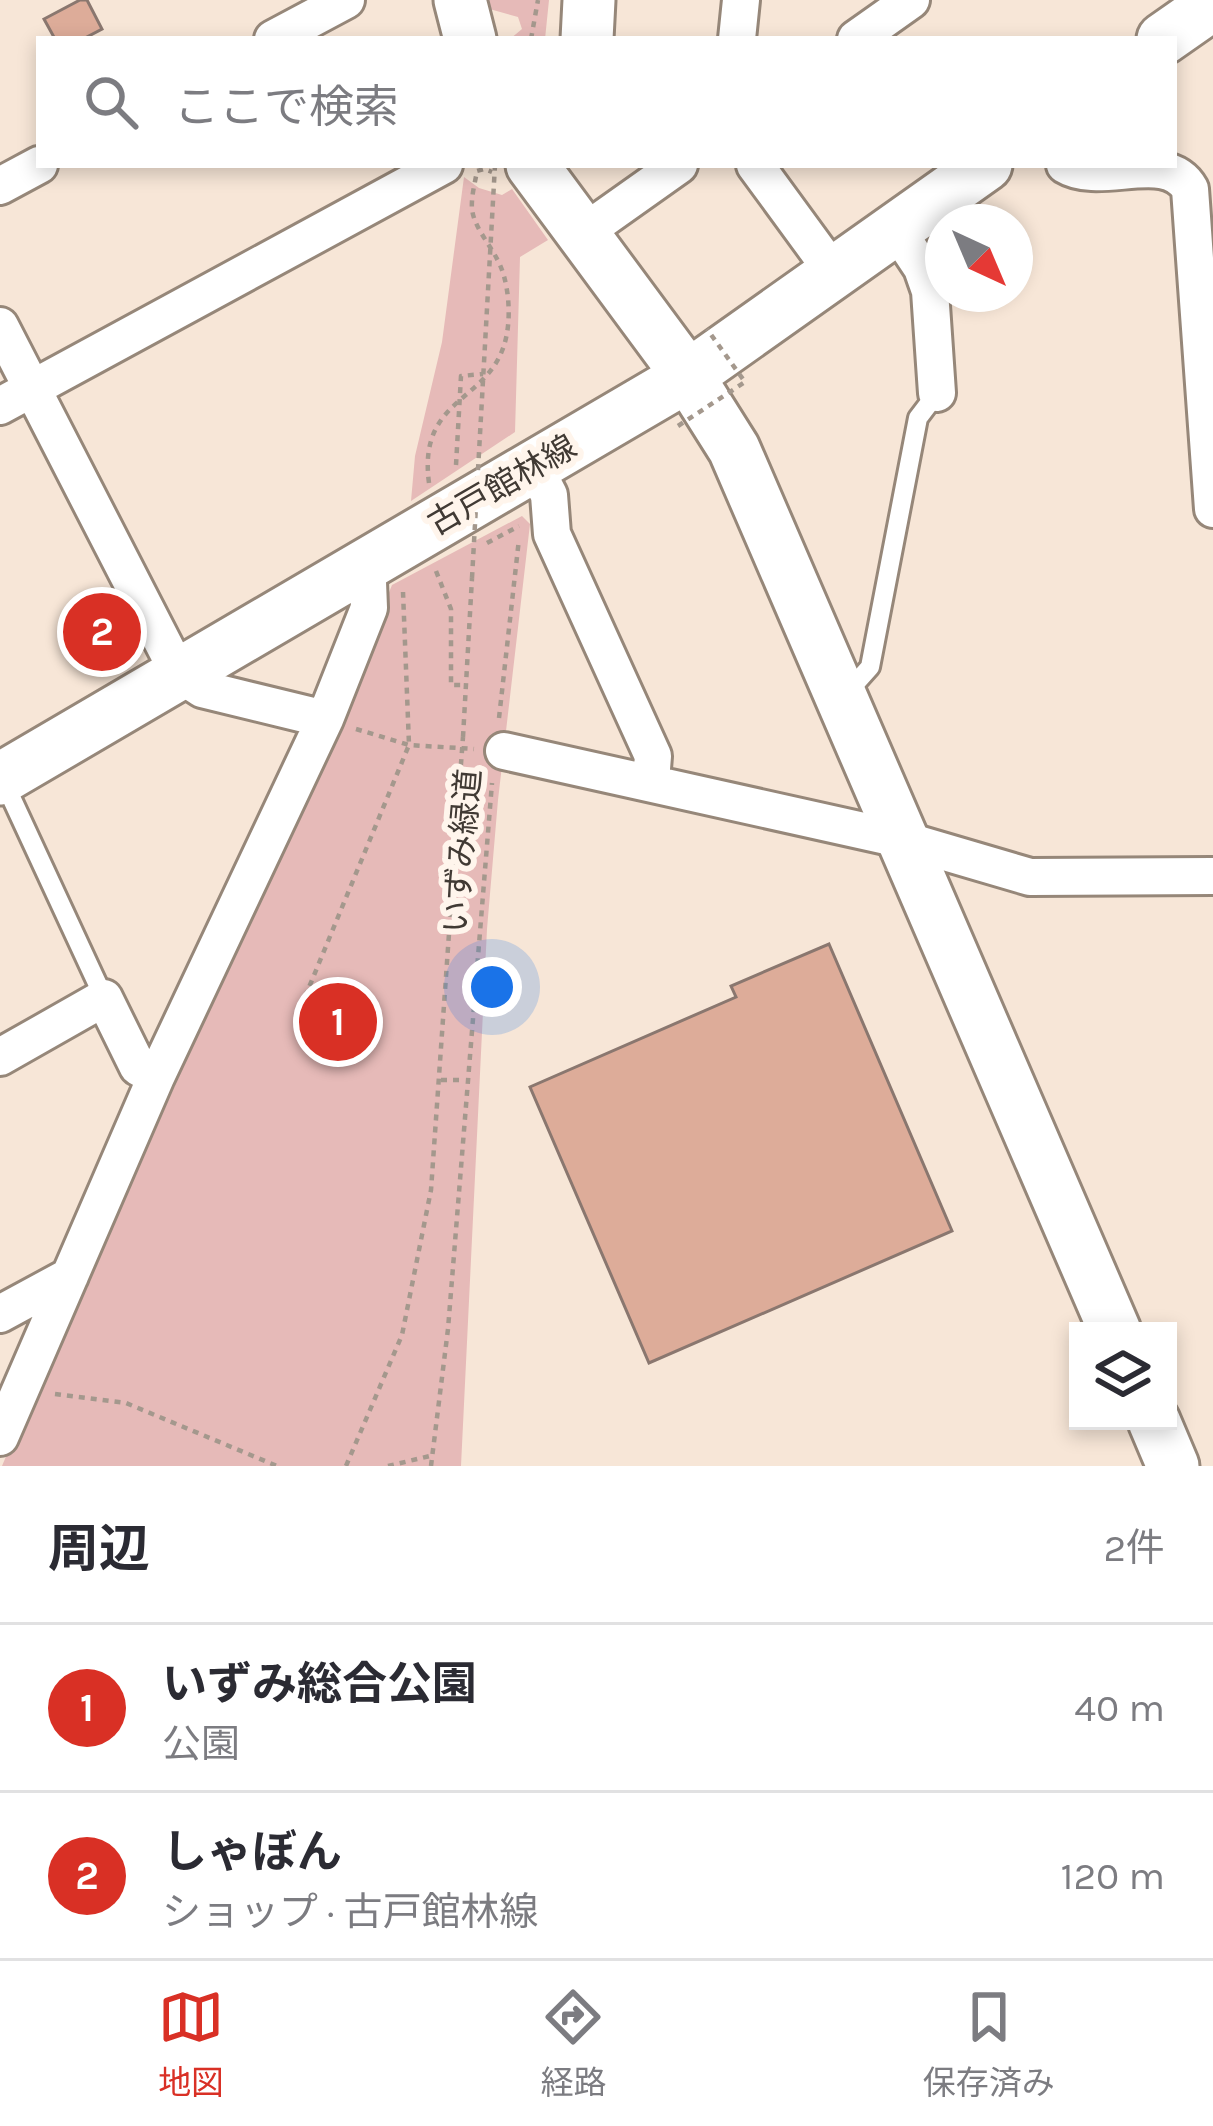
<!DOCTYPE html>
<html lang="ja">
<meta charset="utf-8">
<style>
body{margin:0;font-family:Karla,"Noto Sans JP",sans-serif;background:#f2f2f3;color:#2b2b33}
.controls{position:absolute;right:36px;bottom:36px;display:grid;overflow:hidden;border-radius:0px;box-shadow:0 6px 18px #0003}
.controls button{width:108px;height:108px;display:grid;place-items:center;padding:0;border:0;border-bottom:3px solid #e1e1e2;background:#fff;color:#2b2b33;font:60px sans-serif}
.compass{position:absolute;left:925px;top:204px;width:108px;height:108px;border-radius:50%;background:#fff;box-shadow:0 6px 18px #0003;rotate:136deg}
.you{position:absolute;left:492px;top:987px;width:42px;height:42px;margin:-30px;border:9px solid #fff;border-radius:50%;background:#1a73e8;box-shadow:0 0 0 18px #1a73e833}
.badge{display:grid;place-items:center;width:78px;height:78px;border-radius:50%;background:#d93025;color:#fff;font-size:39px;font-weight:700}
.pin{position:absolute;translate:-50% -50%;border:6px solid #fff;box-shadow:0 3px 12px #0006}
.list{margin:0;padding:0;list-style:none}
h2{display:flex;justify-content:space-between;align-items:center;height:156px;margin:0;padding:0 48px;font-size:51px}
h2 small{font-size:39px;font-weight:400;color:#7c7c81}
.list li{display:grid;grid-template-columns:78px 1fr auto;gap:36px;align-items:center;box-sizing:border-box;height:168px;padding:0 48px;border-top:3px solid #e1e1e2}
.list b{display:block;font-size:45px;white-space:nowrap}
.list p{margin:0;font-size:39px;white-space:nowrap;color:#7c7c81}
.list em{font-size:39px;font-style:normal;color:#7c7c81}
.icon{flex:none;width:66px;height:66px;fill:none;stroke:currentColor;stroke-width:2;stroke-linecap:round;stroke-linejoin:round}
.map{position:relative;flex:none;width:1213px;height:1466px;overflow:hidden}
.search{position:absolute;background:#fff;box-shadow:0 6px 18px #0003;left:36px;right:36px;top:36px;height:132px;display:flex;align-items:center;gap:30px;box-sizing:border-box;padding:0 42px;border-radius:0px;color:#7c7c81;font-size:45px}
.sheet{height:492px;background:#fff}
nav{display:flex;justify-content:space-around;align-items:center;box-sizing:border-box;height:168px;border-top:3px solid #e1e1e2;background:#fff;font-size:33px;color:#7c7c81}
nav a{display:grid;justify-items:center;gap:6px}
nav .on{color:#d93025}
.map>svg:first-child{display:block}
.green{fill:#e6bab8}
.building{fill:#ddac99;stroke:#8a776f;stroke-width:3}
.lines{fill:none;stroke-linecap:round;stroke-linejoin:round}
.lane-casing{stroke:#968779;stroke-width:24}
.street-casing{stroke:#968779;stroke-width:42}
.secondary-casing{stroke:#968779;stroke-width:57}
.path{stroke:#a4988d;stroke-width:4.5;stroke-dasharray:6 6;stroke-linecap:butt}
.lane{stroke:#fff;stroke-width:18}
.street{stroke:#fff;stroke-width:36}
.secondary{stroke:#fff;stroke-width:51}
.path-bridge{stroke:#a4988d;stroke-width:4.5;stroke-dasharray:6 6;stroke-linecap:butt}
.labels{text-anchor:middle;dominant-baseline:central;stroke-width:12;stroke-linejoin:round;paint-order:stroke}
.street-label{font-size:33px;fill:#413a34;stroke:#fff5ec}
</style>
<div class="map">
<svg width="1213" height="1466" viewBox="0 0 1213 1466">
<rect width="100%" height="100%" fill="#f7e6d7"/>
<!-- green -->
<path class="green" d="M 485,0 L 549,0 L 545,39 L 510,39 L 522,29 L 518,17 L 486,8 Z
M 464,177 L 479,188 L 502,195 L 512,189 L 548,240 L 520,257 L 515,432 L 411,501 L 415,456 L 442,342 Z
M 522,516 L 530,524 L 498,800 L 487,929 L 461,1466 L 2,1466 L 149,1115 L 336,723 L 392,585 Z"/>
<!-- building -->
<path class="building" d="M 80,0 L 87,0 L 102,29 L 83,39 L 55,39 L 44,19 Z
M 109,608 L 124,641 L 94,654 L 79,623 Z
M 829,944 L 952,1231 L 649,1363 L 530,1087 L 736,997 L 731,986 Z"/>
<g class="lines">
<!-- lane casing -->
<g class="lane-casing">
<path id="lane" d="M 845,695 L 870,667 L 918,418 L 937,393
M 4,782 L 104,998"/>
</g>
<!-- street casing -->
<g class="street-casing">
<path id="street" d="M 273,39 L 346,0
M 737,39 L 741,0
M 856,39 L 911,0
M 755,165 L 834,273
M 1065,165 C 1101,187 1167,148 1190,189 L 1213,509
M 0,186 L 39,165
M 896,229 L 922,268 L 930,291 L 937,393
M 583,233 L 679,165
M 0,326 L 179,674 L 202,689 L 325,719
M 0,406 L 444,165
M 534,466 L 549,495 L 552,534 L 653,756 L 651,781
M 504,751 L 904,840 L 1030,877 L 1213,876
M 0,1057 L 104,998 L 138,1067 L 156,1077
M 0,1314 L 70,1276
M 0,1437 L 156,1077 L 325,719 L 369,608 L 368,582 L 362,567"/>
</g>
<!-- secondary casing -->
<g class="secondary-casing">
<path id="secondary" d="M 460,0 L 470,39
M 587,39 L 589,0
M 1163,39 L 1213,4
M 532,165 L 688,376 L 734,449 L 1115,1331
M 0,779 L 688,376 L 986,165
M 1154,1421 L 1173,1466"/>
</g>
<!-- path -->
<path class="path" d="M 531,39 L 538,0
M 429,483 C 417,393 495,404 507,333 C 511,311 508,278 497,259 C 489,243 474,227 472,209 C 471,197 475,183 477,171 L 484,169 L 492,172
M 487,543 L 519,526
M 436,571 L 451,609 L 451,685 L 466,685
M 499,718 L 519,539
M 356,729 L 409,745 L 474,749
M 463,737 L 472,578
M 305,997 L 409,745 L 403,592
M 441,1080 L 465,1080
M 55,1394 L 126,1403 L 277,1466
M 346,1466 L 402,1335 L 431,1190 L 460,777
M 388,1466 L 434,1455
M 431,1466 L 448,1329 L 492,783"/>
<!-- lane -->
<use href="#lane" class="lane"/>
<!-- street -->
<use href="#street" class="street"/>
<!-- secondary -->
<use href="#secondary" class="secondary"/>
<!-- path-bridge -->
<path class="path-bridge" d="M 678,426 L 745,382 L 707,329
M 456,465 L 461,376 L 483,374
M 472,578 L 495,165
M 460,777 L 463,737"/>
</g>
<g class="labels">
<!-- street labels -->
<g class="street-label">
<text transform="translate(502 485) rotate(-30)">古戸館林線</text>
<text transform="translate(462 851) rotate(-85)">いずみ緑道</text>
</g>
</g>
</svg>
<div class="controls">
<button><svg class="icon" aria-label="layers" viewBox="0 0 24 24"><path d="M12 4l9 5-9 5-9-5zM3 14l9 5 9-5"/></svg></button>
</div>
<svg class="compass" viewBox="-18 -18 36 36"><path d="M0-13l5 13h-10z" fill="#e53935"/><path d="M0 13l5-13h-10z" fill="#7c7c81"/></svg>
<div class="you"></div>
<div class="pin badge" style="left:338px;top:1022px">1</div>
<div class="pin badge" style="left:102px;top:632px">2</div>
<div class="search"><svg class="icon" aria-label="search" viewBox="0 0 24 24"><circle cx="10" cy="10" r="6"/><path d="M15 15l6 6"/></svg>ここで検索</div>
</div>
<section class="sheet">
<h2>周辺<small>2件</small></h2>
<ul class="list">
<li><span class="badge">1</span><div><b>いずみ総合公園</b><p>公園</p></div><em>40 m</em></li>
<li><span class="badge">2</span><div><b>しゃぼん</b><p>ショップ · 古戸館林線</p></div><em>120 m</em></li>
</ul>
</section>
<nav>
<a class="on"><svg class="icon" aria-label="map" viewBox="0 0 24 24"><path d="M3 6l6-2 6 2 6-2v14l-6 2-6-2-6 2zM9 4v14M15 6v14"/></svg>地図</a>
<a><svg class="icon" aria-label="directions" viewBox="0 0 24 24"><path d="M12 3l9 9-9 9-9-9zM9 14v-3h6M13 9l2 2-2 2"/></svg>経路</a>
<a><svg class="icon" aria-label="saved" viewBox="0 0 24 24"><path d="M7 4h10v16l-5-4-5 4z"/></svg>保存済み</a>
</nav>
